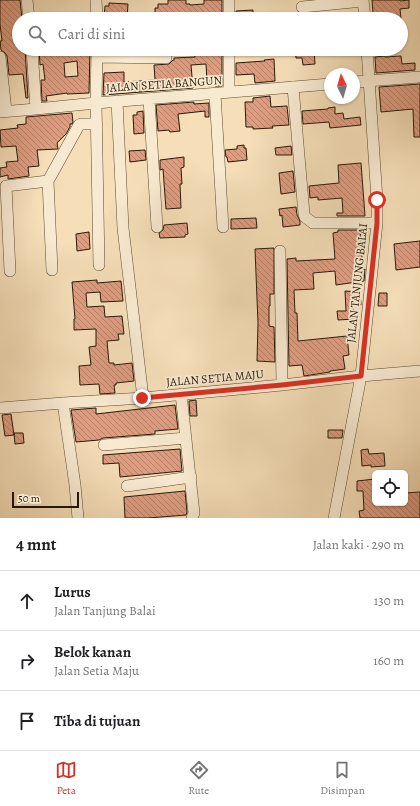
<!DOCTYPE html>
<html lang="id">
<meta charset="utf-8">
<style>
body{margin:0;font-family:Alegreya,serif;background:#f2f2f2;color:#202124}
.controls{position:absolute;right:12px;bottom:12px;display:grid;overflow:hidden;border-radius:6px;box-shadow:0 1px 3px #0004}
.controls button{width:36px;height:36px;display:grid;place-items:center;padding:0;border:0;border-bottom:1px solid #e0e0e0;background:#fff;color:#202124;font:20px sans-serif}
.compass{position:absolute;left:324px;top:68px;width:36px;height:36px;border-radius:50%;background:#fff;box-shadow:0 1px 3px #0004;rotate:355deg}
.scale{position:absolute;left:12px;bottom:10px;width:67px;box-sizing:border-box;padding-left:4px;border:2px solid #281906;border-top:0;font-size:11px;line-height:14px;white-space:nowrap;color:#281906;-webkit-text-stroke:3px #f8ead1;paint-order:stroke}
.stop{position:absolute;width:12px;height:12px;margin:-9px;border:3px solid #d93025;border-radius:50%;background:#fff}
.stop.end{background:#d93025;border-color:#fff;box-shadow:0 1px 4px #0008}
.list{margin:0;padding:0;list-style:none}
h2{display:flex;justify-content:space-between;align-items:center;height:52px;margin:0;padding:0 16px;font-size:17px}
h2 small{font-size:13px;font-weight:400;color:#757577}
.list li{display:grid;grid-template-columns:26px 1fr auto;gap:12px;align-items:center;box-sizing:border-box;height:60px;padding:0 16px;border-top:1px solid #e0e0e0}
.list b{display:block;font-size:15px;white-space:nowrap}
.list p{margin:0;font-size:13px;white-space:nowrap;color:#757577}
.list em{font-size:13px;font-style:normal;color:#757577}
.icon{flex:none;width:22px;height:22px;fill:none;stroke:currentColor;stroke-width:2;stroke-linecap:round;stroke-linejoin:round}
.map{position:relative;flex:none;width:420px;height:518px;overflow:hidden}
.search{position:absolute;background:#fff;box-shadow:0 1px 3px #0004;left:12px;right:12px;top:12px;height:44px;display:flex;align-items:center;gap:10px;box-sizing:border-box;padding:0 14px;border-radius:22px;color:#757577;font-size:15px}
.sheet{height:232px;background:#fff}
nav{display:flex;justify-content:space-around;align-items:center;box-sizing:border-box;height:56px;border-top:1px solid #e0e0e0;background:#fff;font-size:11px;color:#757577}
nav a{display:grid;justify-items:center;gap:2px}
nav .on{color:#d93025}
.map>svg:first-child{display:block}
.building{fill:url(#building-back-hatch);stroke:#281906;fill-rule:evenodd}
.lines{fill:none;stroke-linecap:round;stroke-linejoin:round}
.minor-casing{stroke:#5b4a32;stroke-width:12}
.minor{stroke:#f8ead1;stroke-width:11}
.route{stroke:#d93025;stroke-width:5}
.labels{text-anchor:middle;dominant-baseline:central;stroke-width:3.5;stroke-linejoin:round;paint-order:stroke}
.street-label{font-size:12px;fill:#281906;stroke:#f8ead1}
</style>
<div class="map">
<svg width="420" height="518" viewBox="0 0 420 518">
<defs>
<pattern id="building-back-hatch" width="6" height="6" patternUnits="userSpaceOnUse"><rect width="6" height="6" fill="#e09d81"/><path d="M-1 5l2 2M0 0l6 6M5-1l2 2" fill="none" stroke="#b67f68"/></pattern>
</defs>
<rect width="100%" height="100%" fill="#f5deb8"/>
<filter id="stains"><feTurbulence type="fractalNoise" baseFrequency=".005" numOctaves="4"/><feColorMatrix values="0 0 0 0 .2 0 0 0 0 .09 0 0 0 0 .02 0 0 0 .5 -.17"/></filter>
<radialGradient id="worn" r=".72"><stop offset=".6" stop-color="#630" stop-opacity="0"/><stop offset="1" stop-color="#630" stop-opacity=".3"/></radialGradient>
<!-- building -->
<path class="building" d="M 0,0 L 20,0 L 22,19 L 19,19 L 19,49 L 25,49 L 28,98 L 26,98 L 23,74 L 9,75 L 7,56 L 5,53 L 1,50 L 0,41 L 2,41 L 0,24 Z
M 168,0 L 186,0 L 186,4 L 190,4 L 190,5 L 204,4 L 204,0 L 222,0 L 222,19 L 155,19 L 155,8 L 158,8 L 158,4 L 168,4 Z
M 372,0 L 400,0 L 400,1 L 409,0 L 409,8 L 400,9 L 401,19 L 372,19 L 371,13 L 373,13 Z
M 109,3 L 128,4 L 127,19 L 104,18 L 105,6 L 109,6 Z
M 253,10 L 253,19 L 236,19 L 236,11 Z
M 39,49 L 90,49 L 89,93 L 67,94 L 67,93 L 46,96 L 47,101 L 42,101 L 41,80 L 45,80 L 43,64 L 40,65 ZM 77,61 L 78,76 L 65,77 L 64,63 Z
M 194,49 L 222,49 L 222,86 L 215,86 L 214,81 L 207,81 L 206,64 L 191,65 L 193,88 L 103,95 L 104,73 L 124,72 L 124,82 L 155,80 L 154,65 L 169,64 L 173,60 L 174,60 L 174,58 L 195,57 Z
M 295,49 L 314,49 L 315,64 L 303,65 L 302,58 L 296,58 Z
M 385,56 L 385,57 L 401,56 L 402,64 L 415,63 L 415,70 L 376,73 L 375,57 Z
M 274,59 L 275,81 L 255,83 L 254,74 L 236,75 L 236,63 L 265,61 L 264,60 Z
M 420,84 L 420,137 L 414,137 L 413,109 L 381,112 L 379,87 Z
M 270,96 L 271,107 L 287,106 L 289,125 L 272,126 L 273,128 L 253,129 L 253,127 L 246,127 L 245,102 L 253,102 L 253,98 Z
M 194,102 L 194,104 L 209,103 L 209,117 L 205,117 L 205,111 L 178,114 L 180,131 L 170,132 L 169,130 L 158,131 L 156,105 Z
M 335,107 L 335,114 L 343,113 L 344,119 L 360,117 L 361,125 L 330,128 L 329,122 L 303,124 L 302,111 L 328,109 L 328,108 Z
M 143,111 L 144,133 L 134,134 L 133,115 L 137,115 L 137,112 Z
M 72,113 L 73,122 L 72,124 L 70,124 L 70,127 L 66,134 L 57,143 L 58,149 L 37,150 L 39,166 L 28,167 L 29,176 L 8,179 L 8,175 L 0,177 L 0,168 L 7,167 L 6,162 L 18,161 L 16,146 L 1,147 L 0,130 L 18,128 L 17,125 L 26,124 L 26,117 Z
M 244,145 L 244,148 L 246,148 L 247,160 L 228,162 L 227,157 L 226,157 L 225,150 L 237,149 L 237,146 Z
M 291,146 L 292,155 L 276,155 L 275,148 Z
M 145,150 L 146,160 L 130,162 L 129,151 Z
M 184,157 L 184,167 L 181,168 L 182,184 L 180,184 L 181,208 L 166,209 L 163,169 L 160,170 L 160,160 Z
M 361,163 L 365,216 L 337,216 L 337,213 L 343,213 L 342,198 L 318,200 L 318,197 L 310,198 L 309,186 L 339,183 L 338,165 Z
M 293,171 L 295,192 L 281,194 L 279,173 Z
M 296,207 L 297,215 L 300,221 L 300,225 L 283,227 L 282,215 L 280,216 L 279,209 Z
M 256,218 L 257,228 L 231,229 L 231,219 Z
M 187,223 L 188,234 L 185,235 L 185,237 L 160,238 L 159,233 L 163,230 L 164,225 Z
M 338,230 L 360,230 L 363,269 L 365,269 L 364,281 L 336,285 L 335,271 L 313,273 L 314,289 L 294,290 L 295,313 L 297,313 L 298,341 L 347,336 L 349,355 L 343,356 L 345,369 L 330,371 L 330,372 L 304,376 L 302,365 L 289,366 L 287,259 L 296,258 L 296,261 L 335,259 L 333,233 L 338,232 Z
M 89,232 L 90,249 L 77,251 L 76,234 Z
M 420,241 L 420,267 L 396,270 L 394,244 Z
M 274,248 L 274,294 L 270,294 L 270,306 L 269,306 L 269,326 L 274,327 L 275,362 L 257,361 L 258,323 L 255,249 Z
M 97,280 L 97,283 L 121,281 L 123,301 L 101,302 L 100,292 L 86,293 L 87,307 L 104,306 L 105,317 L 122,316 L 124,334 L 118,334 L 119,340 L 107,341 L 109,363 L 114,363 L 114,365 L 132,363 L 134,381 L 116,383 L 116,385 L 114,385 L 115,393 L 100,394 L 99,384 L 80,385 L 79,366 L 91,365 L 89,347 L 96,346 L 96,329 L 74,330 L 74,319 L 75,319 L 72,282 Z
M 345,291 L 360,292 L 361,305 L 353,306 L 354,319 L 338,320 L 337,311 L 346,311 Z
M 379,293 L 387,293 L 387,306 L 378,306 Z
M 196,400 L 197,416 L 190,416 L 189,401 Z
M 175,405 L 178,429 L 155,431 L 155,434 L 103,438 L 99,440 L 76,442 L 71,410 L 96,408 L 96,414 Z
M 11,414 L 14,435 L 5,436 L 2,415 Z
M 328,430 L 343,430 L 342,438 L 328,438 Z
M 14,433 L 23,433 L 24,443 L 15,444 Z
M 180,449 L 182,471 L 120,477 L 119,463 L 103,464 L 103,455 Z
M 368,449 L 369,454 L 384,453 L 385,466 L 371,467 L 371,465 L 362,466 L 361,450 Z
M 375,479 L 375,503 L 405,503 L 405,493 L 420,492 L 420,518 L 360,518 L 359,511 L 364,510 L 363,491 L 357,491 L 357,481 Z
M 185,491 L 187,512 L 186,515 L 148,518 L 125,518 L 124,497 Z"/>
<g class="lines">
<!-- minor casing -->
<g class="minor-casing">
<path id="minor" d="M 27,0 L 29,19
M 96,0 L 97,19
M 229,0 L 229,19
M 363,0 L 365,19
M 302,7 L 363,1
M 32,49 L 36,109
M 97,49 L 96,103 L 99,265
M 0,57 L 6,111
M 97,57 L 166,58
M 354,82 L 420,77
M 293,87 L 304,214 L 305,217 L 313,223 L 377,223
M 229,92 L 229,49
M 215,94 L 223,227
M 149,99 L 157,227
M 117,101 L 123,228 L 143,398
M 0,112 L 36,109 L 96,103 L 330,84
M 48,181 L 52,270
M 280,251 L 282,385
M 10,271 L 6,186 L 48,181 L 79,125 L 81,124 L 97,124
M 181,394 L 194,513 L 192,518
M 63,403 L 75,485 L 78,518
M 0,408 L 63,403 L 143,398 L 282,385 L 361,376 L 420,371
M 104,445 L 186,438
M 127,486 L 191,477
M 334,518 L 361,376 L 377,223 L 377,200 L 367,49"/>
</g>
<!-- minor -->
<use href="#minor" class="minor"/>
</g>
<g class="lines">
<!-- route -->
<path class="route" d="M 142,398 L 282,385 L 361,376 L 377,223 L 377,200"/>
</g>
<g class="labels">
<!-- street labels -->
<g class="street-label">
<text transform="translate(164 84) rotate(-4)">JALAN SETIA BANGUN</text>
<text transform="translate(357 283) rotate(-84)">JALAN TANJUNG BALAI</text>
<text transform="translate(215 378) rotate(-5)">JALAN SETIA MAJU</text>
</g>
</g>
<rect width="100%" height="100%" filter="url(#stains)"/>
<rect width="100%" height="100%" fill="url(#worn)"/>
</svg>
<div class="controls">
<button><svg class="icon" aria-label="locate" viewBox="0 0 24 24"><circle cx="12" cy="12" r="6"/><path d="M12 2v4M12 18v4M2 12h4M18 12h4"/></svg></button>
</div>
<svg class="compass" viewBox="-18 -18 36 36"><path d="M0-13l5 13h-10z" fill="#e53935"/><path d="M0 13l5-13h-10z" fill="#757577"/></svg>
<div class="scale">50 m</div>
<div class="stop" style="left:377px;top:200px"></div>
<div class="stop end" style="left:142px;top:398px"></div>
<div class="search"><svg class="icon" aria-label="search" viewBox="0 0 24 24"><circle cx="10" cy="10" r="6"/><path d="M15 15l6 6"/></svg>Cari di sini</div>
</div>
<section class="sheet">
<h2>4 mnt<small>Jalan kaki · 290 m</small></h2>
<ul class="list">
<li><svg class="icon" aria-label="ahead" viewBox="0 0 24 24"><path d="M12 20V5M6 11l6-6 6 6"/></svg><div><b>Lurus</b><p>Jalan Tanjung Balai</p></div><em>130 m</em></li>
<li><svg class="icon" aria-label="right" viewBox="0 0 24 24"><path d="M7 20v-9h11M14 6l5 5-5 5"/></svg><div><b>Belok kanan</b><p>Jalan Setia Maju</p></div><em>160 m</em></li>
<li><svg class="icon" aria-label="arrive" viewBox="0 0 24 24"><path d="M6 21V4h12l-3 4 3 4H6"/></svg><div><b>Tiba di tujuan</b></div></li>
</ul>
</section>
<nav>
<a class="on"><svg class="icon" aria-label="map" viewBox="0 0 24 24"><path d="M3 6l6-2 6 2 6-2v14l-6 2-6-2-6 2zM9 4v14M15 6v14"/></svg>Peta</a>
<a><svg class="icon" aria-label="directions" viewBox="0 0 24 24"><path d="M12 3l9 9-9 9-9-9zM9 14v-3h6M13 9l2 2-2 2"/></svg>Rute</a>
<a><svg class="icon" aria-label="saved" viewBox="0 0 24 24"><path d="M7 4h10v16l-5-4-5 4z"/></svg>Disimpan</a>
</nav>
